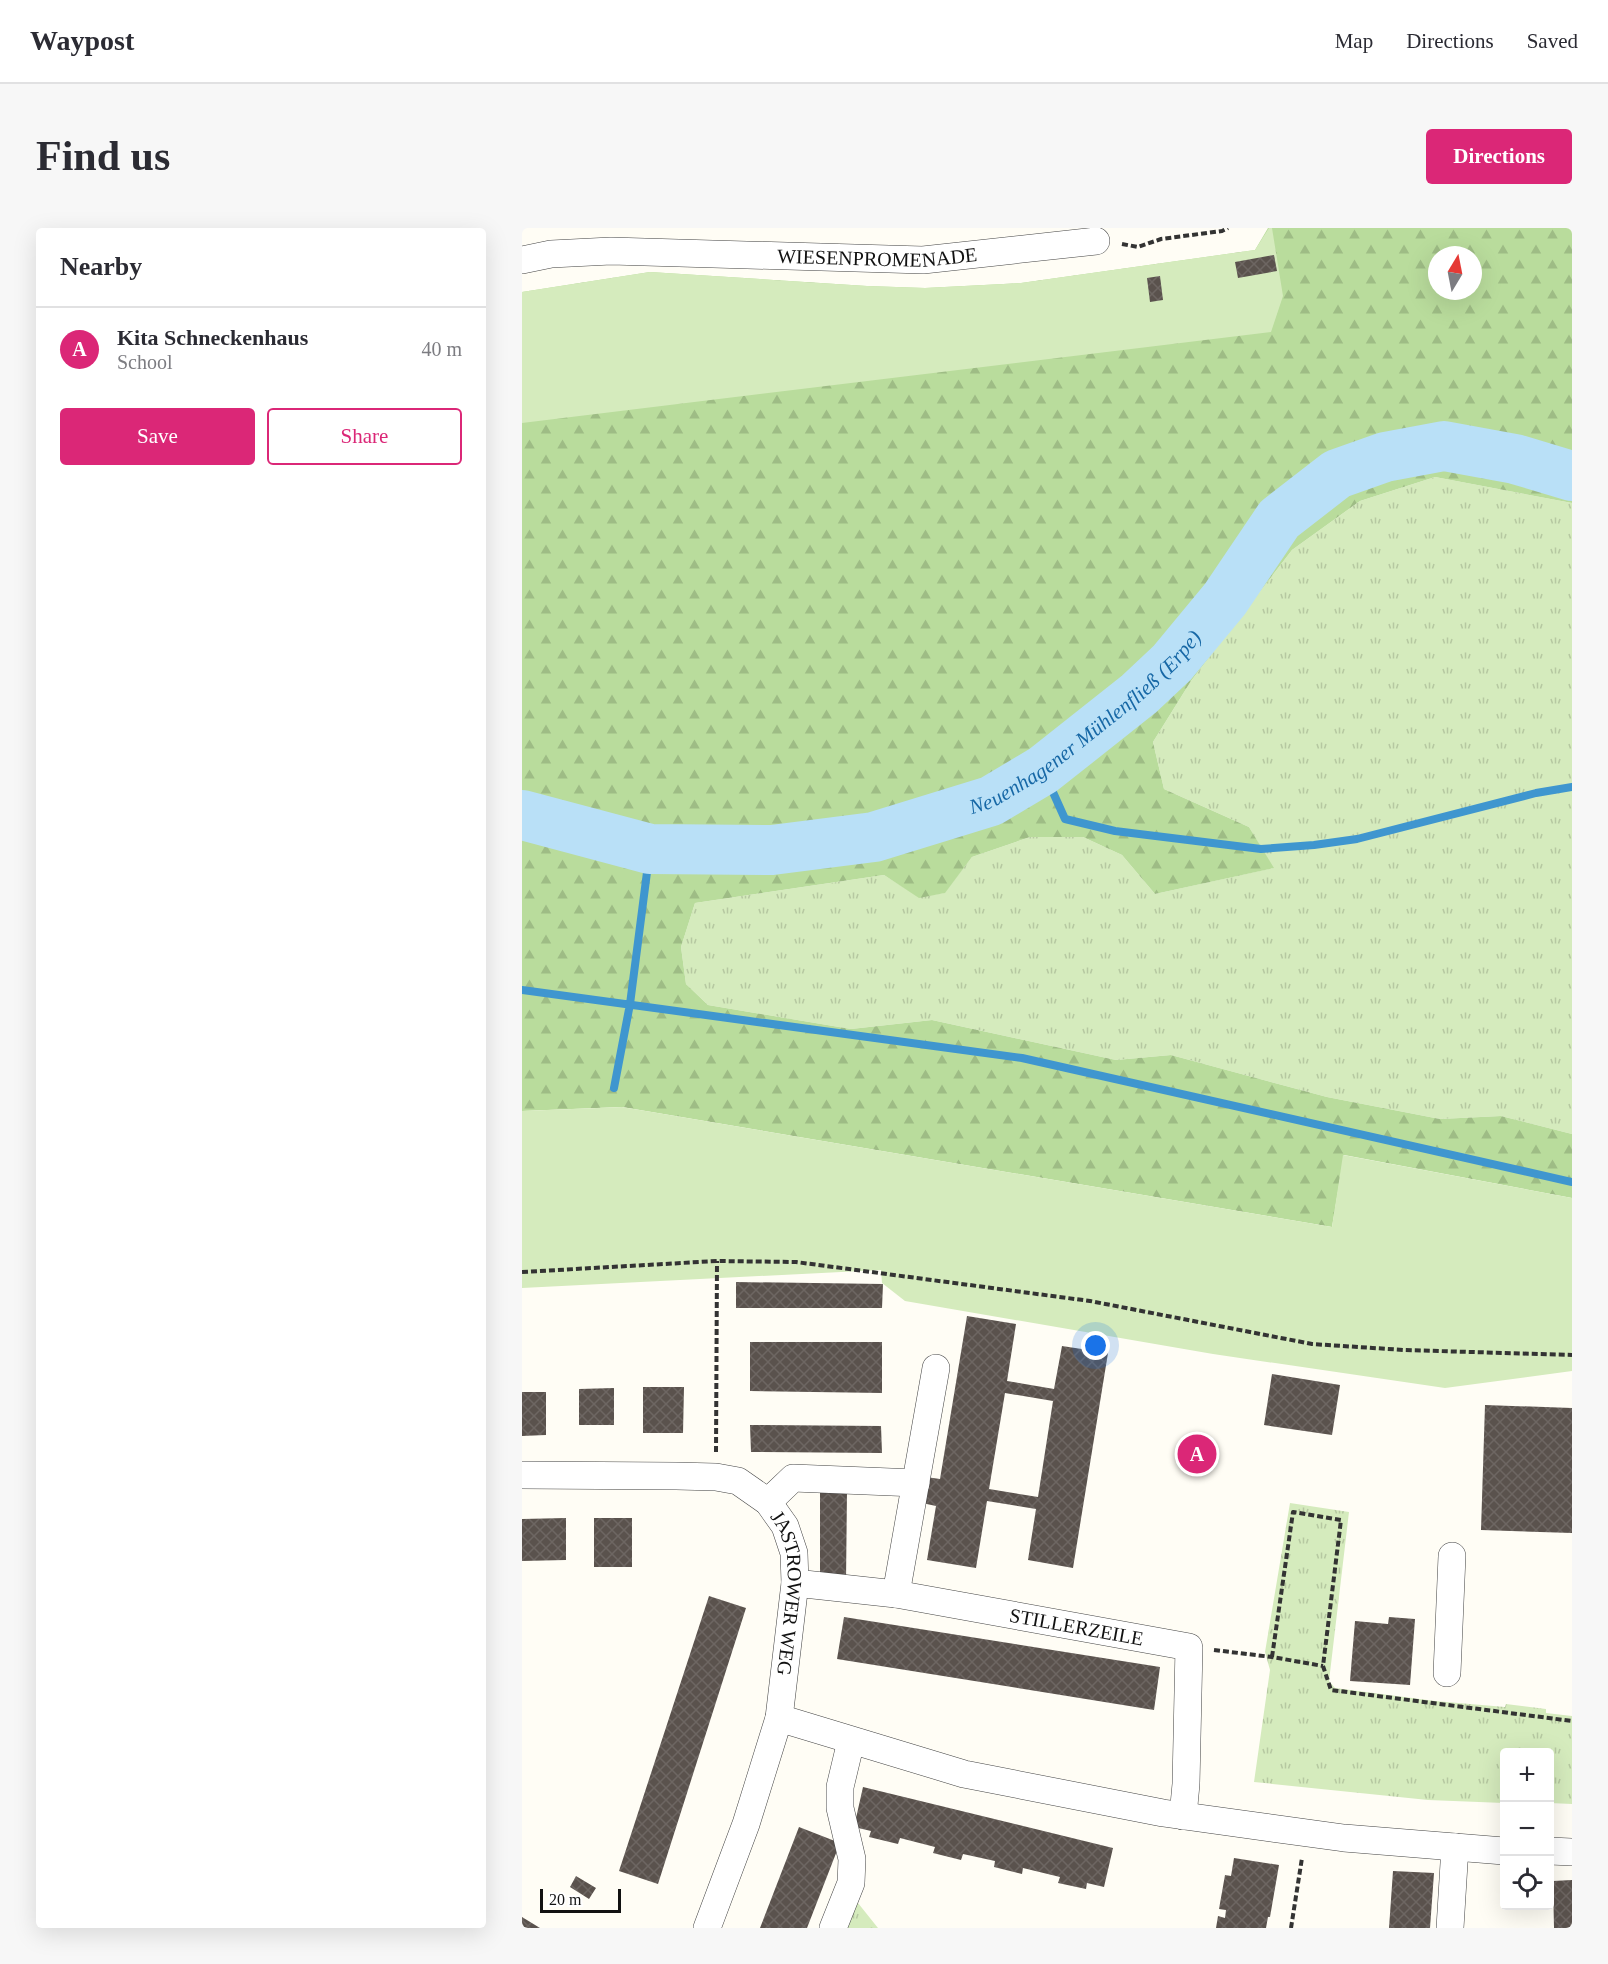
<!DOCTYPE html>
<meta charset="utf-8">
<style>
body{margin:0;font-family:Georgia,serif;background:#f7f7f7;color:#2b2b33}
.controls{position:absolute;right:18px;bottom:18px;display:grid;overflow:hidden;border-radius:6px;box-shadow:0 6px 24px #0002}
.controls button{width:54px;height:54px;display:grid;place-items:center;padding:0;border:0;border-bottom:2px solid #e1e1e2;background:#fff;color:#2b2b33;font:30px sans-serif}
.compass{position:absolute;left:906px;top:18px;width:54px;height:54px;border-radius:50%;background:#fff;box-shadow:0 6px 24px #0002;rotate:10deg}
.scale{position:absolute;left:18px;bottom:15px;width:81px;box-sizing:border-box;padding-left:6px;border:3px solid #111;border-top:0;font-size:16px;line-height:21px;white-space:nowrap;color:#111;-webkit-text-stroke:4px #fff;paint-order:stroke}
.you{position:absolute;left:574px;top:1118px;width:21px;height:21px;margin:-15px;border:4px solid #fff;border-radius:50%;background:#1a73e8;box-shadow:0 0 0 9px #1a73e833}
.badge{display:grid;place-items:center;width:39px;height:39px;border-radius:50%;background:#db2777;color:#fff;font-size:20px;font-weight:700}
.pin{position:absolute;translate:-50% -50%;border:3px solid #fff;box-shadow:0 2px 6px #0006}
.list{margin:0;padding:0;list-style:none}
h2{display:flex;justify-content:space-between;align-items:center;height:78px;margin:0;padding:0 24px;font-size:26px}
h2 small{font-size:20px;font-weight:400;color:#7c7c81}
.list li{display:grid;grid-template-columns:39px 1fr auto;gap:18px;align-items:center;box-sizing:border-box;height:84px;padding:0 24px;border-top:2px solid #e1e1e2}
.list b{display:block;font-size:22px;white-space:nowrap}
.list p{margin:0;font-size:20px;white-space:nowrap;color:#7c7c81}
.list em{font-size:20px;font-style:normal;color:#7c7c81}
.actions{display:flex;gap:12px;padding:18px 24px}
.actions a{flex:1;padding:14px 0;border:2px solid #db2777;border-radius:6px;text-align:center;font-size:21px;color:#db2777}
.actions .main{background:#db2777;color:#fff}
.icon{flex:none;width:33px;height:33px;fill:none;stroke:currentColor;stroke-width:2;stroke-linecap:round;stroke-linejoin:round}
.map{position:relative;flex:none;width:1050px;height:1700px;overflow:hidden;border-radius:6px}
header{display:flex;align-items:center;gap:36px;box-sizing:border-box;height:84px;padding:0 30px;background:#fff;border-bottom:2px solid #e1e1e2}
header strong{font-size:28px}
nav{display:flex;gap:33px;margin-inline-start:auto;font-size:21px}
.intro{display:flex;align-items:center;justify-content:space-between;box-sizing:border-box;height:144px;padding:0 36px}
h1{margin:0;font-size:42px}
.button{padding:15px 27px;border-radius:6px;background:#db2777;color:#fff;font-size:21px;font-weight:700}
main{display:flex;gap:36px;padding:0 36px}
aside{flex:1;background:#fff;border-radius:6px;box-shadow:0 6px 24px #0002}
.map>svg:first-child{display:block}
.grass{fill:url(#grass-tufts)}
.forest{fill:url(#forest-firs);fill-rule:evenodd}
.garden{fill:#d5ebbd}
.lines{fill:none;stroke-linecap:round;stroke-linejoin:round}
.stream{stroke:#3f96cf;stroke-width:8}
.river{stroke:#b9e0f7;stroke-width:50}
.building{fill:url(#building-cross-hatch);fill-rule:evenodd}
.minor-casing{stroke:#444;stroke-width:28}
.path{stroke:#333;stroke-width:4;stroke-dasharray:6 3;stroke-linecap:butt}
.minor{stroke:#fff;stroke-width:27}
.labels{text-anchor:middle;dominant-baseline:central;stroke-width:6;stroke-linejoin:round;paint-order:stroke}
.street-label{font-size:20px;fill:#111;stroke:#fff}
.water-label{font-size:21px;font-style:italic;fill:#1768a6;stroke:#fff}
</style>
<header>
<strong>Waypost</strong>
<nav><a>Map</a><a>Directions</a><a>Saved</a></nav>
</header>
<div class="intro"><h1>Find us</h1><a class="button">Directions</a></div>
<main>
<aside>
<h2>Nearby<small></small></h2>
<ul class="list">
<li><span class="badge">A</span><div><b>Kita Schneckenhaus</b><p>School</p></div><em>40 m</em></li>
</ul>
<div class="actions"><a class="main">Save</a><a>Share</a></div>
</aside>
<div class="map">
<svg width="1050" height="1700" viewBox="0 0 1050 1700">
<defs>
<pattern id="grass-tufts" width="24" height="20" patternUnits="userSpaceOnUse" patternTransform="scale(1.5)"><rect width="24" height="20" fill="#d5ebbd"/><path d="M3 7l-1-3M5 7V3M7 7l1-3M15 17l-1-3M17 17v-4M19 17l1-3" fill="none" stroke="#b6c8a1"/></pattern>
<pattern id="forest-firs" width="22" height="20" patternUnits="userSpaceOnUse" patternTransform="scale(1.5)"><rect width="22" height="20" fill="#b9dc9c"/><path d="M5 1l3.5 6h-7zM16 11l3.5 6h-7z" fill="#9ebc85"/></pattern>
<pattern id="building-cross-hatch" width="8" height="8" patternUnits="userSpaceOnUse" patternTransform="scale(1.5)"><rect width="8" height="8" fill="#5a524d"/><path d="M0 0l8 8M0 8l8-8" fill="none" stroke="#6d6662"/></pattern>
</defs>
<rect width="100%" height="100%" fill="#fffdf5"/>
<!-- grass -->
<path class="grass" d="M 913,249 L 1050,275 L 1050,906 L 979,888 L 918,891 L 805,869 L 649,827 L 594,832 L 410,792 L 329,801 L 186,777 L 164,756 L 159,719 L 173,675 L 362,647 L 397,669 L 422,665 L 450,629 L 508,609 L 561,609 L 600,627 L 633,666 L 751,640 L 727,599 L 642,561 L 631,514 L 669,453 L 770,322 L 838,273 Z
M 768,1275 L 827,1284 L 807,1453 L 813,1460 L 913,1473 L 983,1479 L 984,1476 L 1024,1481 L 1024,1485 L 1050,1488 L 1050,1576 L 1028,1575 L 1028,1524 L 982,1524 L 982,1575 L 906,1572 L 732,1554 L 748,1442 L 743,1424 Z
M 332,1670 L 356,1700 L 320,1700 Z"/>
<!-- forest -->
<path class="forest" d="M 746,0 L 1050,0 L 1050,275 L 913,249 L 838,273 L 770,322 L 669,453 L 631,514 L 642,561 L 727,599 L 752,640 L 633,666 L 600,627 L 561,609 L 508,609 L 450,629 L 423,665 L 397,670 L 362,647 L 173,675 L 159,719 L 164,756 L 186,777 L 329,801 L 410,792 L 594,832 L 649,827 L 805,869 L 918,891 L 979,888 L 1050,906 L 1050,970 L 822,927 L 810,999 L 100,879 L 0,883 L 0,64 L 128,44 L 345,58 L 403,60 L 499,55 L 733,22 ZM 915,27 L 951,27 L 951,63 L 915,63 Z"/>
<!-- garden -->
<path class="garden" d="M 747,0 L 750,0 L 761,68 L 749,104 L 0,195 L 0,64 L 128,44 L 345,58 L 403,60 L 499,55 L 733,22 Z
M 100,879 L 810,999 L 821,927 L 1050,970 L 1050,1143 L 923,1160 L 691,1126 L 383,1073 L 360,1055 L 359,1042 L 0,1060 L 0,883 Z"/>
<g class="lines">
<!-- stream -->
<path class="stream" d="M 521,542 L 543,591 L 593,603 L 739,621 L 792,617 L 835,611 L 1014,565 L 1050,559
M 0,762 L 500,830 L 1050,954
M 92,860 L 108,776 L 128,621"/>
<!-- river -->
<path class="river" id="s1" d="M 0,587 L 128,621 L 250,622 L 352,609 L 469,573 L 521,542 L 617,466 L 650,435 L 703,371 L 757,291 L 815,246 L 863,229 L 922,218 L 993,231 L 1050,248"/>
</g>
<!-- building -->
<path class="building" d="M 752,27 L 755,43 L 716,50 L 713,34 Z
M 638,48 L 641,72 L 628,74 L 625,50 Z
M 214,1054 L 361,1056 L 360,1080 L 214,1080 Z
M 445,1088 L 494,1096 L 485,1153 L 532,1161 L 540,1118 L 586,1125 L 551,1340 L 506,1332 L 514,1281 L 465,1273 L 454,1340 L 405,1332 L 414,1278 L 400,1275 L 404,1249 L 418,1251 ZM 483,1165 L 531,1173 L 516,1269 L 467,1261 Z
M 228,1114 L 360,1114 L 360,1165 L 228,1163 Z
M 750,1146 L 818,1157 L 810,1207 L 742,1197 Z
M 121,1159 L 162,1159 L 161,1205 L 121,1205 Z
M 92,1160 L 92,1197 L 57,1197 L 57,1161 Z
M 0,1164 L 24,1164 L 24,1207 L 0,1208 Z
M 963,1177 L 1050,1180 L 1050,1305 L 959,1302 Z
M 228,1197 L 359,1198 L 360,1225 L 229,1224 Z
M 298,1263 L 325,1263 L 324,1354 L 298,1354 Z
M 44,1290 L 44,1332 L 0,1333 L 0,1291 Z
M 72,1290 L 110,1290 L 110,1339 L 72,1339 Z
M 187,1368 L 224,1380 L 136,1656 L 97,1643 Z
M 322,1389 L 638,1439 L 632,1482 L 315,1431 Z
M 867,1389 L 893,1391 L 888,1457 L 828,1453 L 833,1393 L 866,1396 Z
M 341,1559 L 591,1620 L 582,1659 L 565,1655 L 564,1661 L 536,1655 L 538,1649 L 501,1640 L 500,1646 L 472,1639 L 473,1633 L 441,1626 L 439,1632 L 411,1625 L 413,1619 L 378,1610 L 376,1616 L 347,1609 L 349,1603 L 332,1599 Z
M 277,1599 L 318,1615 L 285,1700 L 238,1700 Z
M 712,1630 L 757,1637 L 748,1689 L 746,1689 L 744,1700 L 694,1700 L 696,1688 L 703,1690 L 704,1682 L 697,1681 L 703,1647 L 709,1648 Z
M 871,1643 L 912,1645 L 908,1700 L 867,1700 Z
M 54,1648 L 74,1660 L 67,1671 L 48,1659 Z
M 1050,1652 L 1050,1700 L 1032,1700 L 1031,1653 Z
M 0,1689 L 18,1700 L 0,1700 Z"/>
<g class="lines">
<!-- minor casing -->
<g class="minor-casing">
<g id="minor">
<path id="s2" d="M 0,32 L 29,26 L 89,23 L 401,32 L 574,13"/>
<path id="s3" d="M 0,1247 L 154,1248 L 194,1249 L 216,1253 L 246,1274 L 263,1298 L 272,1325 L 273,1355 L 257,1490 L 224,1596 L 185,1700"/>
<path d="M 246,1274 L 271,1250 L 394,1255"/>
<path id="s4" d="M 273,1355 L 374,1366 L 667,1419 L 664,1556 L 661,1588"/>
<path d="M 374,1366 L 414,1140"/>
<path d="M 925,1445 L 930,1328"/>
<path d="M 257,1490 L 442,1546 L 641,1585 L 822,1610 L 982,1623"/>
<path d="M 1028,1623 L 1050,1624"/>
<path d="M 311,1700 L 329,1655 L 330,1631 L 318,1580 L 318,1559 L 329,1513"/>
<path d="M 928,1700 L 933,1619"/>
</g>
</g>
<!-- path -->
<path class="path" d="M 600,16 L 616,19 L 639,11 L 700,3 L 706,0
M 0,1044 L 195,1033 L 274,1034 L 568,1073 L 790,1116 L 882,1122 L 1050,1127
M 194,1224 L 195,1033
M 692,1422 L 750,1429 L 801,1438
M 750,1429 L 771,1284 L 819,1292 L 801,1438 L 809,1462 L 1050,1493
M 769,1700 L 780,1630"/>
<!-- minor -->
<use href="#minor" class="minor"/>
</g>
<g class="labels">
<!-- street labels -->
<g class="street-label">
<text stroke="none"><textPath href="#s2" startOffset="356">WIESENPROMENADE</textPath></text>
<text stroke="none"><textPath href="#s3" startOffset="350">JASTROWER WEG</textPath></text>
<text stroke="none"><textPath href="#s4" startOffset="285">STILLERZEILE</textPath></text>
</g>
<!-- water labels -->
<g class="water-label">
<text stroke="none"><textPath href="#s1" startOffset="602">Neuenhagener Mühlenfließ (Erpe)</textPath></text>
</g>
</g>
</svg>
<div class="controls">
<button>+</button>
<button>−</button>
<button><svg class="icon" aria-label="locate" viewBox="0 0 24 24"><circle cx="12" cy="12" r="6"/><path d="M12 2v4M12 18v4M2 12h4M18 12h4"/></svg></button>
</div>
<svg class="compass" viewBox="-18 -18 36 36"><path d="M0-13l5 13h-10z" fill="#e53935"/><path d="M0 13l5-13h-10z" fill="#7c7c81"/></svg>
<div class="scale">20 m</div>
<div class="you"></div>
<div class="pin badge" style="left:675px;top:1226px">A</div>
</div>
</main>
